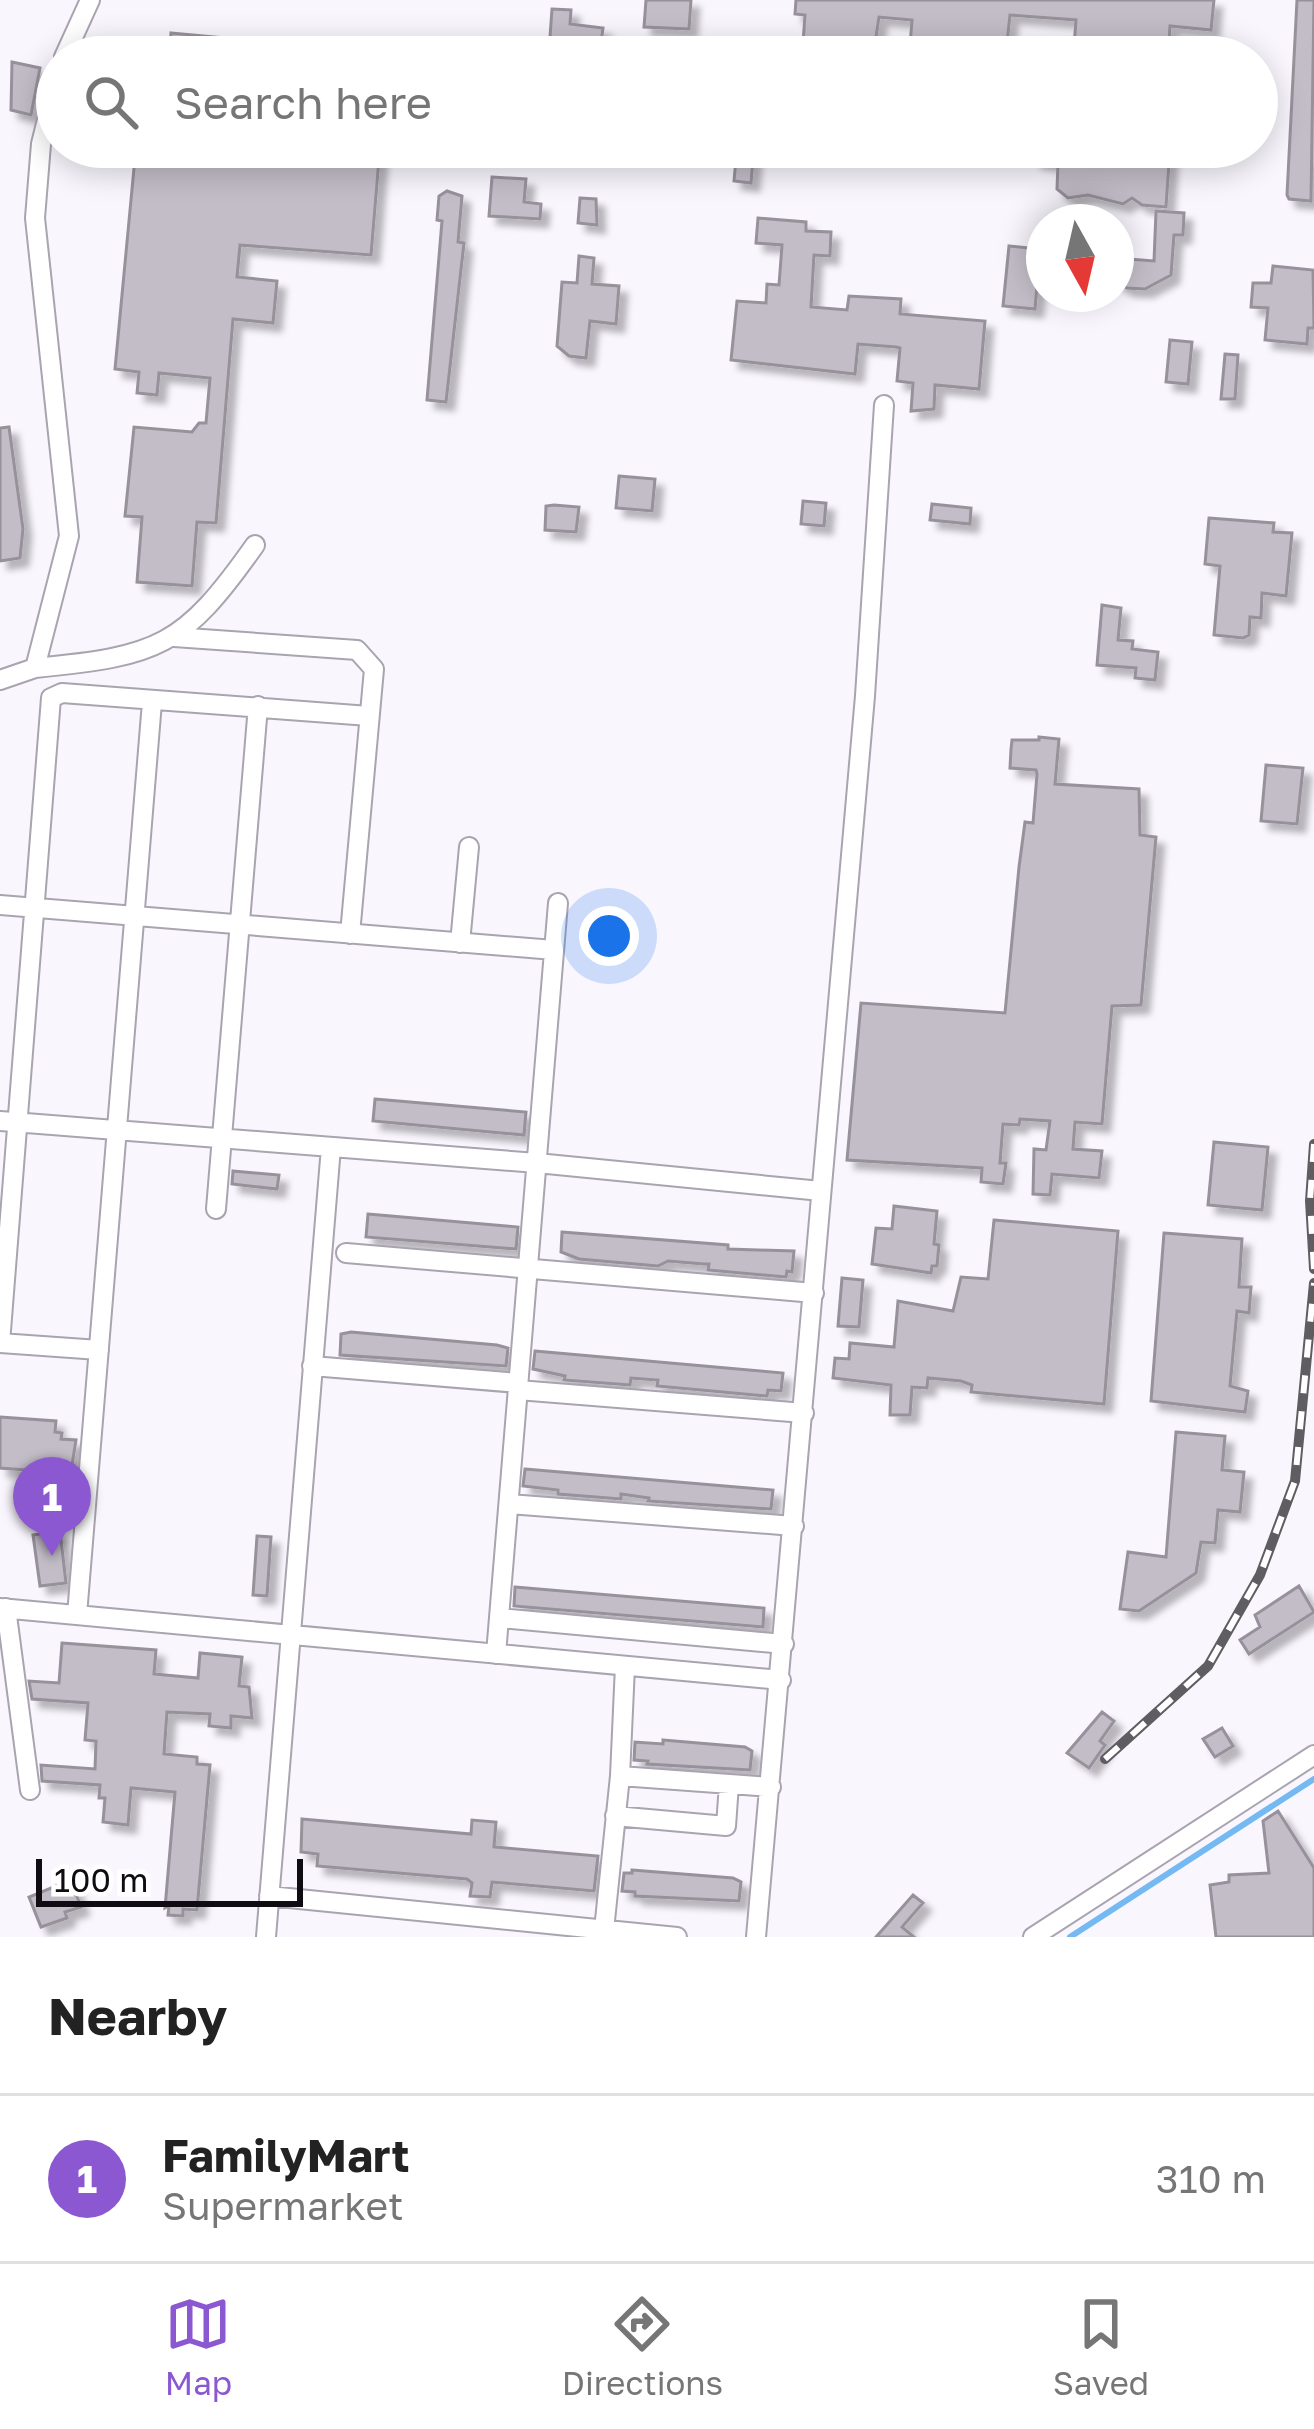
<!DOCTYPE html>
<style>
body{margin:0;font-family:"Golos Text",sans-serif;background:#f6f6f6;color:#222}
.compass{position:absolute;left:1026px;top:204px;width:108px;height:108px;border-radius:50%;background:#fff;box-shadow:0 6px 30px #0003;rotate:172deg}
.scale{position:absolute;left:36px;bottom:30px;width:267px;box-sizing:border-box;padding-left:12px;border:6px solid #0f0d11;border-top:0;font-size:33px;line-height:42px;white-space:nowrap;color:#0f0d11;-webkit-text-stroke:9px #fff;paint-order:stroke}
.you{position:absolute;left:609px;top:936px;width:42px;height:42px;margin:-30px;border:9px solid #fff;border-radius:50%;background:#1a73e8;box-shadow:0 0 0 18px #1a73e833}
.badge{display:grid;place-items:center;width:78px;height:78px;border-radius:50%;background:#8c58d1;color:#fff;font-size:39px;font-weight:700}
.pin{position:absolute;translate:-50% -99px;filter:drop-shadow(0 3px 6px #0008)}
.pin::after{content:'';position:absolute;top:63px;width:42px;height:36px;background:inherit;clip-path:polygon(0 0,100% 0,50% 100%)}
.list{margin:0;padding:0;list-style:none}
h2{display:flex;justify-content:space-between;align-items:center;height:156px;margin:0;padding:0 48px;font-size:51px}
h2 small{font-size:39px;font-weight:400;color:#767676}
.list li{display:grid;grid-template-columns:78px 1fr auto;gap:36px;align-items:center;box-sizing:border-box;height:168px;padding:0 48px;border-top:3px solid #e0e0e0}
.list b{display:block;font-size:45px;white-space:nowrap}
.list p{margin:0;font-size:39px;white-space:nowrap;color:#767676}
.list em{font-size:39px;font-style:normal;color:#767676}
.icon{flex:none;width:66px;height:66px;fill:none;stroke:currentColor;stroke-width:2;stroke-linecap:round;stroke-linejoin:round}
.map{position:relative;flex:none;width:1314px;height:1937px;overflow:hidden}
.search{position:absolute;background:#fff;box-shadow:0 6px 30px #0003;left:36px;right:36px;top:36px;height:132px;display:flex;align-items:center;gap:30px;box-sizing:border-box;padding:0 42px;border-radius:66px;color:#767676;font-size:45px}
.sheet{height:324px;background:#fff}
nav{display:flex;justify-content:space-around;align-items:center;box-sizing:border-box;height:168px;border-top:3px solid #e0e0e0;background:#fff;font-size:33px;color:#767676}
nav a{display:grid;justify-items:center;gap:6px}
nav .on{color:#8c58d1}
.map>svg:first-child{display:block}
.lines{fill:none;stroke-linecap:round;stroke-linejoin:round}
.stream{stroke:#75b9f2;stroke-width:6}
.building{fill:#c3bdc8;stroke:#97919c;stroke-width:3;filter:url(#shadow)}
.minor-casing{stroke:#a9a4b0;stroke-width:22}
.minor{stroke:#fff;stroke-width:18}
.rail-casing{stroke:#5f5d62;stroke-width:10}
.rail{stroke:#fff;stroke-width:6;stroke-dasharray:18;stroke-linecap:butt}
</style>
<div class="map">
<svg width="1314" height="1937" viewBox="0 0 1314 1937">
<defs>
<filter id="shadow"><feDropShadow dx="8" dy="8" stdDeviation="3" flood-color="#0004"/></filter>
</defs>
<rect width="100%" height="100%" fill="#f9f6fe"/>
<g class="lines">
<!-- stream -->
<path class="stream" d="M 1070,1937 L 1314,1779"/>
</g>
<!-- building -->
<path class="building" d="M 646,0 L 691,0 L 689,29 L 644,27 Z
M 796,0 L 1214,0 L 1211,30 L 1170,26 L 1168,57 L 1083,57 L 1084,47 L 1074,46 L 1076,20 L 1010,15 L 1006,52 L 999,52 L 998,57 L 909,57 L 912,20 L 879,17 L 873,57 L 802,57 L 805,15 L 795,14 Z
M 1297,0 L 1314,0 L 1311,201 L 1289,199 L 1287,195 Z
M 552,9 L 571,10 L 570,24 L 603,28 L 600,51 L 575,48 L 574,57 L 554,57 L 556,38 L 550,37 Z
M 171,33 L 323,47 L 323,57 L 169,57 Z
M 12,62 L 40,68 L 31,115 L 11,110 Z
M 136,147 L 380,147 L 371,255 L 240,245 L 237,277 L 277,281 L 273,323 L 233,319 L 216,523 L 197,522 L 192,586 L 137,582 L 142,517 L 125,516 L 134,427 L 192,432 L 199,423 L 206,423 L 210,378 L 159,373 L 157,395 L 137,393 L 139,372 L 115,369 Z
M 737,147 L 754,147 L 751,183 L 734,181 Z
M 1036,147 L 1170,148 L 1166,207 L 1142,205 L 1132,198 L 1123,204 L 1088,195 L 1068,198 L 1057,189 L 1058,163 L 1034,160 Z
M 492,177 L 526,179 L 524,202 L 541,204 L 540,219 L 489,216 Z
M 447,191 L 462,196 L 458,242 L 464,243 L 446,402 L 427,400 L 442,221 L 437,220 L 439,196 Z
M 580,198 L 596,199 L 597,225 L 578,223 Z
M 1156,211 L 1184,213 L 1183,235 L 1174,235 L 1171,275 L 1145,289 L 1127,288 L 1116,282 L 1116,263 L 1129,259 L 1154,261 Z
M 758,218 L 806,222 L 806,231 L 831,232 L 830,256 L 814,255 L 811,307 L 847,310 L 849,296 L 901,299 L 900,314 L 985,321 L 979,389 L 935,385 L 934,409 L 911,411 L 913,383 L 897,381 L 900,348 L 896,347 L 858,344 L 855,374 L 731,360 L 737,301 L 766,303 L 767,284 L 779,285 L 782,245 L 756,243 Z
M 1009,246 L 1040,249 L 1035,309 L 1003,306 Z
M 579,256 L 594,258 L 592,284 L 619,286 L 616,324 L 590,321 L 586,358 L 569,356 L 557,346 L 562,282 L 577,283 Z
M 1273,266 L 1313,270 L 1314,328 L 1308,328 L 1307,344 L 1265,340 L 1268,308 L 1251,307 L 1253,283 L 1271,283 Z
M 1170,340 L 1192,342 L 1188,384 L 1166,382 Z
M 1225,354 L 1238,355 L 1235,399 L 1221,399 Z
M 9,427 L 23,529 L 20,558 L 0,561 L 0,428 Z
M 619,476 L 655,479 L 652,511 L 616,508 Z
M 803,501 L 826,503 L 824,526 L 801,524 Z
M 932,504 L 971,508 L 970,524 L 930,520 Z
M 554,505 L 579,507 L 576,532 L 545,530 L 546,506 Z
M 1209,518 L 1274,523 L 1273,532 L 1292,533 L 1286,596 L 1262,593 L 1261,618 L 1250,617 L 1249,635 L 1243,638 L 1214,635 L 1220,566 L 1205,564 Z
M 1102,605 L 1121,608 L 1118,640 L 1133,641 L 1132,649 L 1158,652 L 1155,680 L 1135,678 L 1136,668 L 1097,665 Z
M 1039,737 L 1059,739 L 1055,784 L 1139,789 L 1140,835 L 1156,837 L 1141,1005 L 1112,1006 L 1102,1124 L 1075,1122 L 1073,1149 L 1102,1151 L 1099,1178 L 1052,1174 L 1050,1195 L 1033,1194 L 1034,1149 L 1046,1150 L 1050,1121 L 1020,1119 L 1019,1125 L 1003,1124 L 1000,1163 L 1006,1163 L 1003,1184 L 981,1182 L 982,1168 L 847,1160 L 861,1003 L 1005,1013 L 1019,867 L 1025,822 L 1033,823 L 1037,774 L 1036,770 L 1010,768 L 1011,749 L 1012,740 L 1039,740 Z
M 1266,765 L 1303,768 L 1297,824 L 1261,821 Z
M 375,1099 L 526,1112 L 524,1135 L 373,1121 Z
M 1214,1142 L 1268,1147 L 1262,1210 L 1208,1205 Z
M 233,1171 L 279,1175 L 277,1189 L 232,1184 Z
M 894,1206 L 937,1211 L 934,1244 L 939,1245 L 937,1266 L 932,1266 L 931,1273 L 872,1264 L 876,1228 L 892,1229 Z
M 368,1214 L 518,1227 L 516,1249 L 366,1237 Z
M 994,1220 L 1118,1231 L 1104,1404 L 971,1392 L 972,1385 L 961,1381 L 928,1378 L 927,1388 L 912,1387 L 910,1415 L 890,1415 L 891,1385 L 833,1378 L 835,1358 L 849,1359 L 850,1343 L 894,1347 L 898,1301 L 953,1311 L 961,1277 L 988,1279 Z
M 562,1232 L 728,1245 L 728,1249 L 794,1251 L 792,1272 L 787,1271 L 786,1277 L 708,1270 L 709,1264 L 704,1264 L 668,1261 L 658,1266 L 579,1259 L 561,1252 Z
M 1164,1233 L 1242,1239 L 1239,1287 L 1251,1287 L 1249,1313 L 1237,1311 L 1230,1386 L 1248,1391 L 1245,1412 L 1151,1401 Z
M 842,1278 L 863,1280 L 859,1327 L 838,1326 Z
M 351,1332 L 497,1345 L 508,1348 L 506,1366 L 340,1355 L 341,1334 Z
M 535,1351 L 783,1373 L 781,1391 L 768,1390 L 767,1396 L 657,1386 L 658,1380 L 631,1378 L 630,1385 L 564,1380 L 565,1376 L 533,1369 Z
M 0,1417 L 56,1421 L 55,1432 L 62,1433 L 61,1439 L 76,1440 L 70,1478 L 66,1482 L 51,1481 L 52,1472 L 0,1468 Z
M 1176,1432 L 1225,1436 L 1222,1470 L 1244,1472 L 1240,1512 L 1218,1510 L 1215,1543 L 1201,1542 L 1196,1573 L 1139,1611 L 1120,1609 L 1128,1552 L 1166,1557 Z
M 525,1469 L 773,1490 L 771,1509 L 648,1501 L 649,1498 L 621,1494 L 621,1499 L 558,1494 L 558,1490 L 523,1486 Z
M 60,1531 L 66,1583 L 40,1586 L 33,1535 Z
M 257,1536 L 271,1537 L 267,1596 L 253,1595 Z
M 1299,1586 L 1314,1612 L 1249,1654 L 1240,1640 L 1260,1627 L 1255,1615 Z
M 515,1587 L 764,1608 L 763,1627 L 514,1606 Z
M 62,1643 L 156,1650 L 154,1674 L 198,1678 L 200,1653 L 242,1657 L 239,1686 L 249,1687 L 252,1718 L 231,1716 L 231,1728 L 209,1726 L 210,1714 L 167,1712 L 164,1754 L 197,1757 L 197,1764 L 210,1765 L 197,1910 L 183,1909 L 183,1916 L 168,1915 L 169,1906 L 165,1908 L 175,1792 L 131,1788 L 128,1825 L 103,1822 L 105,1798 L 99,1798 L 100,1785 L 42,1781 L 41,1765 L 95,1769 L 96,1741 L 85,1740 L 88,1703 L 32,1699 L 29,1681 L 59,1683 Z
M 1102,1712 L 1114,1721 L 1100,1741 L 1105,1745 L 1089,1768 L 1067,1753 Z
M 1222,1728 L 1233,1746 L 1215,1757 L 1203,1739 Z
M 663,1740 L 745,1747 L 752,1751 L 750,1770 L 647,1764 L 648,1761 L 634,1760 L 635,1742 L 663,1744 Z
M 1278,1811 L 1314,1868 L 1314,1937 L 1216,1937 L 1210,1885 L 1229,1882 L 1229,1875 L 1269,1873 L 1263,1821 Z
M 302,1819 L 471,1834 L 472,1820 L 496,1822 L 494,1847 L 598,1856 L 594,1891 L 492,1882 L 490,1897 L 470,1896 L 472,1883 L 467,1879 L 317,1866 L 318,1854 L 301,1852 Z
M 632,1870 L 733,1878 L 741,1882 L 739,1901 L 635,1896 L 635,1892 L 622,1891 L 624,1873 L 632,1873 Z
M 56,1886 L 58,1891 L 73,1886 L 81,1907 L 65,1912 L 67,1918 L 41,1927 L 29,1897 Z
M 913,1895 L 923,1903 L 902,1927 L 914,1937 L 876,1937 Z"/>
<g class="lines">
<!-- minor casing -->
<g class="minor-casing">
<path id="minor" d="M 64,57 L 90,0
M 174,637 L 357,650 L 374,669 L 350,934
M 35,668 C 159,656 183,647 255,545
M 0,680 L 35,668 L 69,536 L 35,218 L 41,144 L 57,80
M 0,905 L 554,950
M 460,943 L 469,847
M 0,1121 L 537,1163 L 821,1191
M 216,1209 L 258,706
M 346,1253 L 814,1293
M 99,1350 L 0,1343 L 51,698 L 62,693 L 369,716
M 312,1366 L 518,1383
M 518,1390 L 804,1413
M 509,1504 L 794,1526
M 0,1608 L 781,1680
M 6,1608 L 30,1790
M 77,1615 L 152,702
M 499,1618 L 784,1644
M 496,1654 L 558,903
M 620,1776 L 771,1787
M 615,1816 L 726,1826 L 729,1784
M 269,1896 L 677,1937
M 604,1930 L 620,1776 L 625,1666
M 266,1937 L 331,1147
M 756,1937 L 865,696 L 884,405
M 1033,1937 L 1314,1755"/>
</g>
<!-- minor -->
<use href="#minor" class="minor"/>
<!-- rail casing -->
<g class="rail-casing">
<path id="rail" d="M 1314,1144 L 1310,1201 L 1314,1269
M 1105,1759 L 1208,1666 L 1260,1575 L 1295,1481 L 1314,1283"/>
</g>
<!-- rail -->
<use href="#rail" class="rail"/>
</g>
</svg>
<svg class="compass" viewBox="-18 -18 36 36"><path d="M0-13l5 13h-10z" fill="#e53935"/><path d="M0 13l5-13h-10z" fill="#767676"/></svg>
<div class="scale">100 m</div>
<div class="you"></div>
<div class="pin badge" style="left:52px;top:1556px">1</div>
<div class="search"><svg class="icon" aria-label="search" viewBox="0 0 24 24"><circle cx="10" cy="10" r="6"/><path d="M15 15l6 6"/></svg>Search here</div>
</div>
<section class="sheet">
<h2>Nearby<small></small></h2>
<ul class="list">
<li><span class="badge">1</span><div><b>FamilyMart</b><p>Supermarket</p></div><em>310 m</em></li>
</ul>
</section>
<nav>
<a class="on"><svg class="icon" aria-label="map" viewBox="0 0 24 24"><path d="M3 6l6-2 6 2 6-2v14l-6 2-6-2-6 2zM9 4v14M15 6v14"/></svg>Map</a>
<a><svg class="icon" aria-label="directions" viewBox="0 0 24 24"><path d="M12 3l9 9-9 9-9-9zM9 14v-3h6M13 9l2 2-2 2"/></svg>Directions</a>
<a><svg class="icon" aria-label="saved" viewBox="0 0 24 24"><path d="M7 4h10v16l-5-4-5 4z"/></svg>Saved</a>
</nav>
